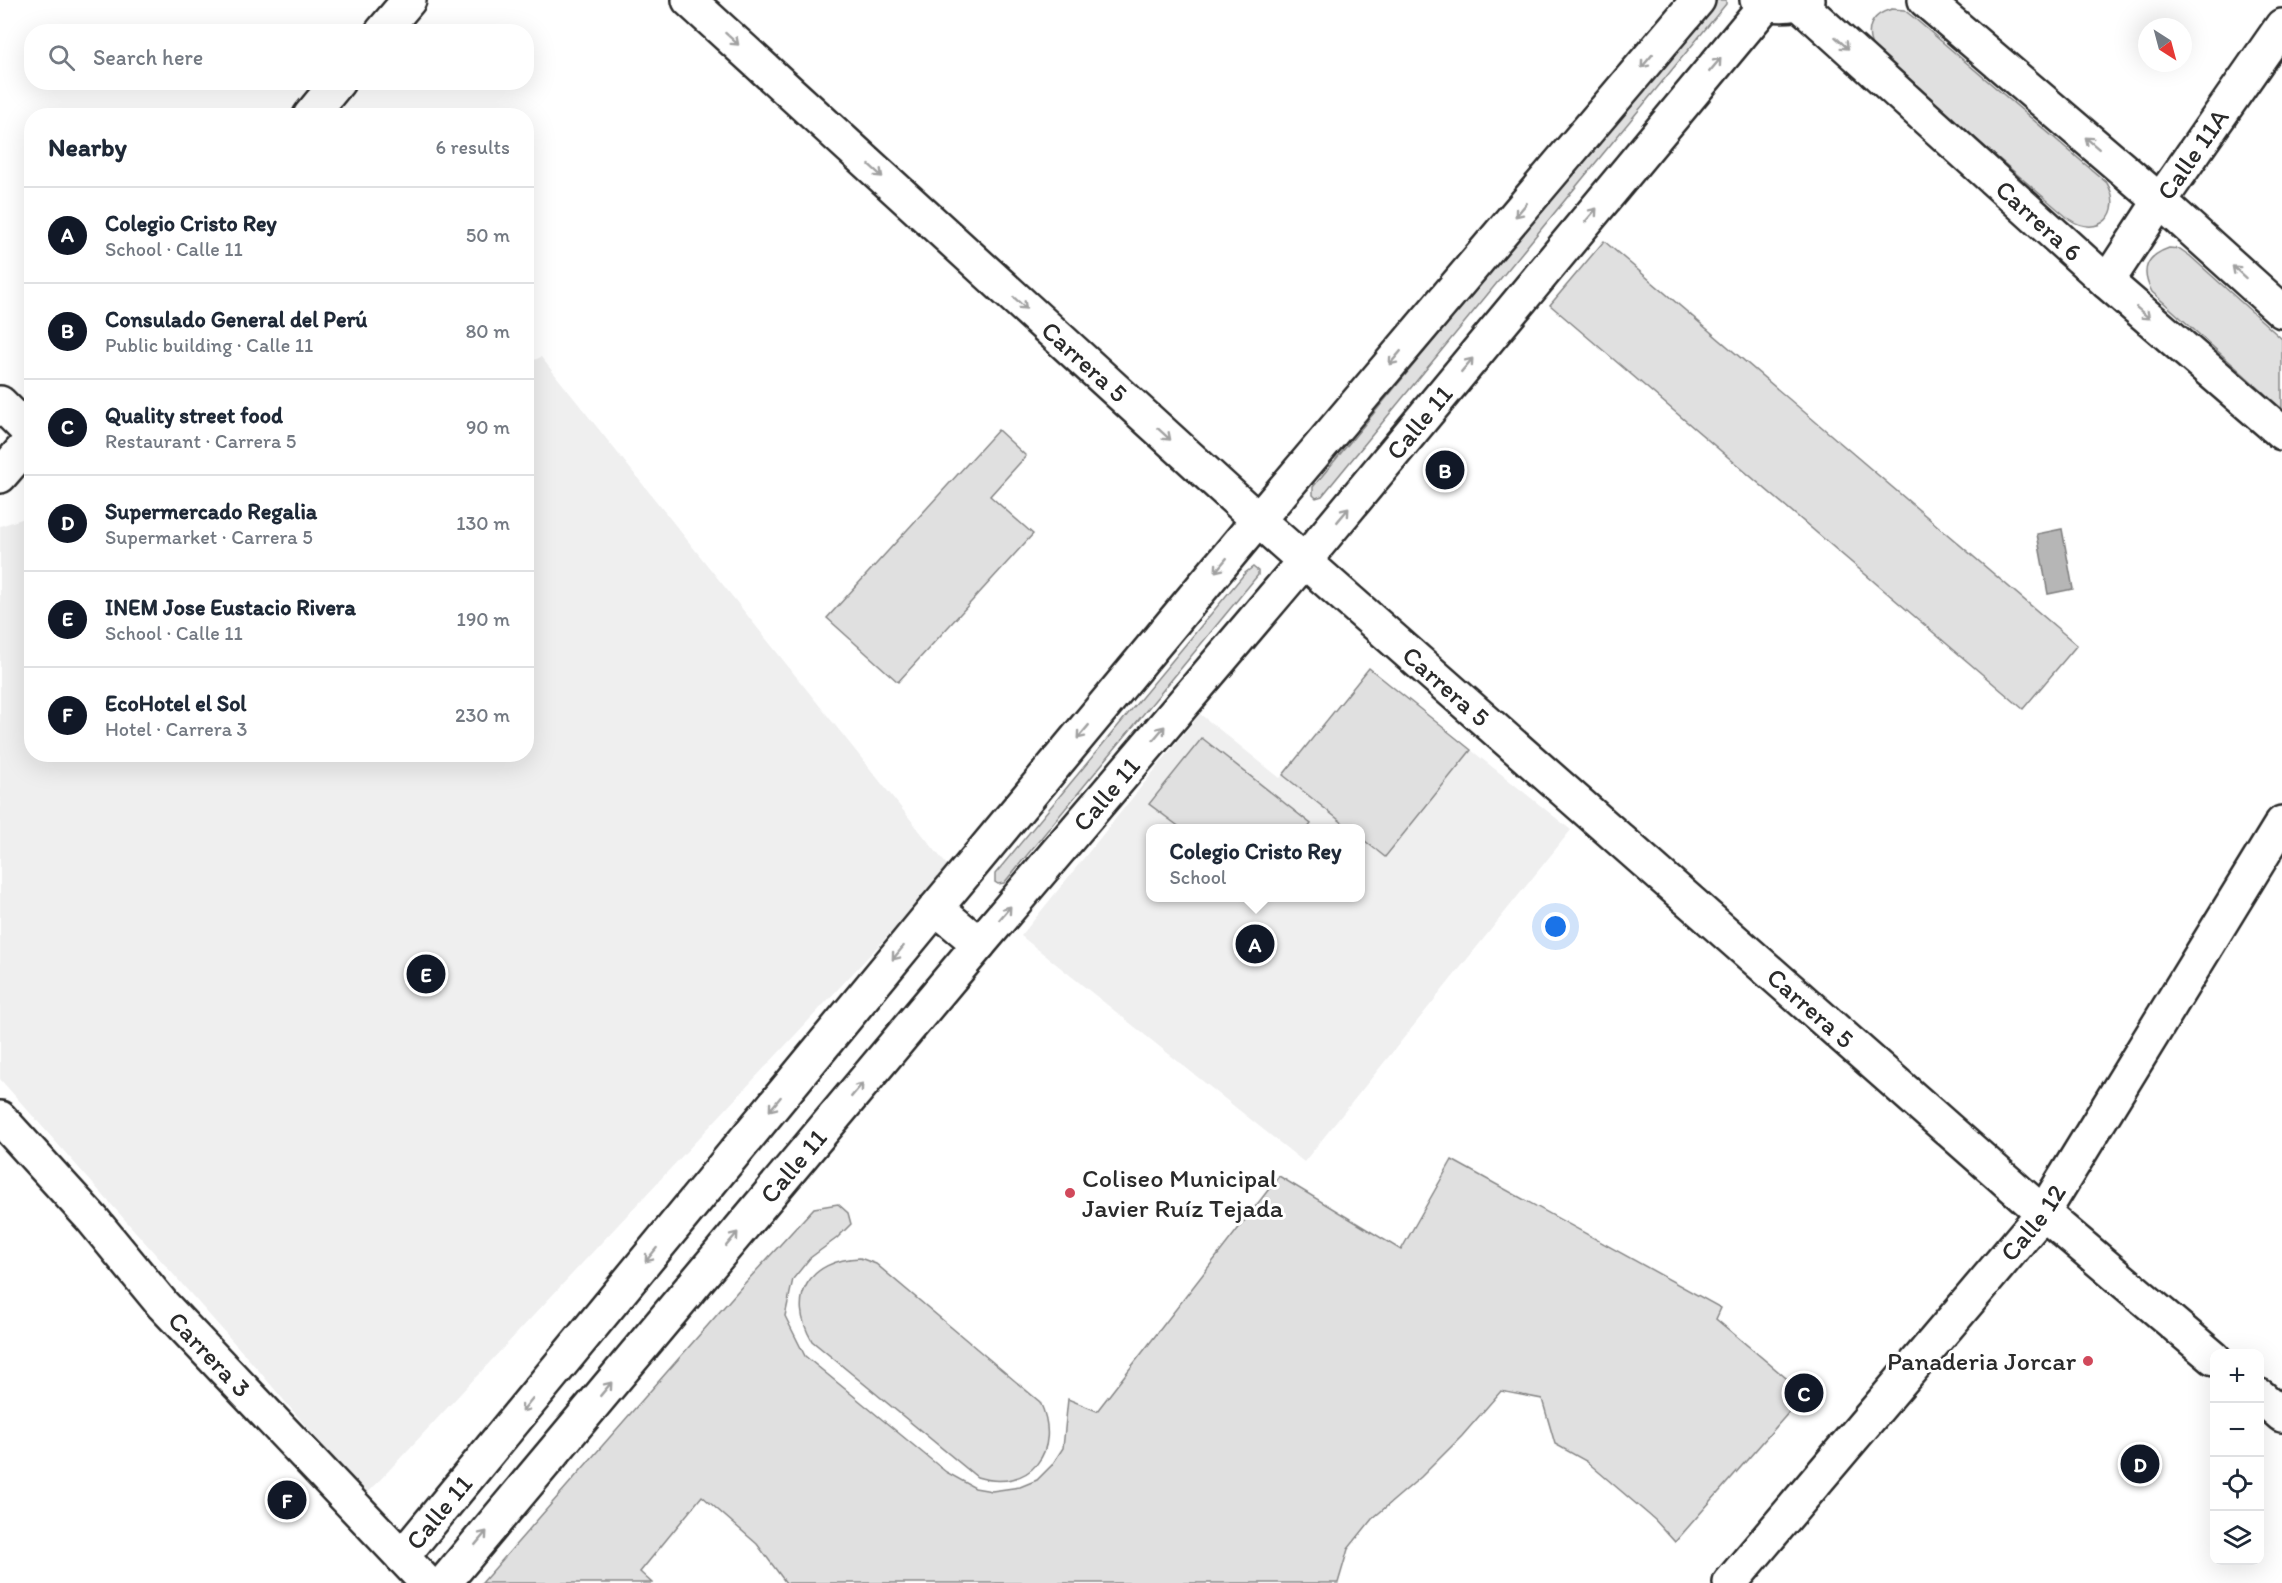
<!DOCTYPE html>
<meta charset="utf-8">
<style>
body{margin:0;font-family:Itim,sans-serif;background:#f2f2f3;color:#1f2937}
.controls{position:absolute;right:18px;bottom:18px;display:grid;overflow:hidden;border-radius:12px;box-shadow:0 6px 24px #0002}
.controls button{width:54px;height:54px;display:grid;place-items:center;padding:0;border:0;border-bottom:2px solid #e0e1e3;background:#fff;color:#1f2937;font:30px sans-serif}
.compass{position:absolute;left:2138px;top:18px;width:54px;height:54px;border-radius:50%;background:#fff;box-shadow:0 6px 24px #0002;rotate:144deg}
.you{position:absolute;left:1556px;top:927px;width:21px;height:21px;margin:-15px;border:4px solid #fff;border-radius:50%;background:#1a73e8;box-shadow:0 0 0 9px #1a73e833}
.badge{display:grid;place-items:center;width:39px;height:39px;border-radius:50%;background:#111827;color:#fff;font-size:20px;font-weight:700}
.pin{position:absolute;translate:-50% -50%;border:3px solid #fff;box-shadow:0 2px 6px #0006}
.popup{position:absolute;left:1146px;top:824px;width:219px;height:78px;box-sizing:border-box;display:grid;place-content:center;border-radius:12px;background:#fff;filter:drop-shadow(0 2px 4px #0005);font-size:20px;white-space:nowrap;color:#747a83}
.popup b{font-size:22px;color:#1f2937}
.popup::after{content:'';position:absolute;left:50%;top:100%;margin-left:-12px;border:12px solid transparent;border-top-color:#fff}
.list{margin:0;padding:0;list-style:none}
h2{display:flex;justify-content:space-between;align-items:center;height:78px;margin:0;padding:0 24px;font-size:26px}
h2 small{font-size:20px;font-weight:400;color:#747a83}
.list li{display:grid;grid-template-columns:39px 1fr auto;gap:18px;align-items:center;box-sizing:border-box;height:96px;padding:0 24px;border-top:2px solid #e0e1e3}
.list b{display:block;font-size:22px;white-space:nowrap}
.list p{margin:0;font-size:20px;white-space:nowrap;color:#747a83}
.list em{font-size:20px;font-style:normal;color:#747a83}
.icon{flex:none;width:33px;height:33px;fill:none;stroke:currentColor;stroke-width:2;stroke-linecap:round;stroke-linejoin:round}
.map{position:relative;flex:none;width:2282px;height:1583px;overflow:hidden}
.search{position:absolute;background:#fff;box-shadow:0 6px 24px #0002;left:24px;top:24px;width:510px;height:66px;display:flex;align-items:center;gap:15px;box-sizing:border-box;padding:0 21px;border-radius:24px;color:#747a83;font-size:22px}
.panel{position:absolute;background:#fff;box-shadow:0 6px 24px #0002;left:24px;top:108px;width:510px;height:654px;border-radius:24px}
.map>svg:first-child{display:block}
.built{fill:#efefef}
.green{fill:#e0e0e0;stroke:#868686;stroke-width:1.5}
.water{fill:#b6b6b6;stroke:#7e7e7e;stroke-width:1.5}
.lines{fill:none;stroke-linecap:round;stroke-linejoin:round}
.minor-casing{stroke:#2b2b2b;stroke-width:38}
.major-casing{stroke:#2b2b2b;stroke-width:38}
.minor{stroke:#fff;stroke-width:33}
.major{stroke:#fff;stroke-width:33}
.oneway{stroke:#a0a0a0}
.poi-dot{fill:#d1495b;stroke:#fff;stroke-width:2}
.labels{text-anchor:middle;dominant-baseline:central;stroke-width:6;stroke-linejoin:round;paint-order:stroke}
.street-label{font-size:26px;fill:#2b2b2b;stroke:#fff}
.poi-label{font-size:26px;fill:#2b2b2b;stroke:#fff;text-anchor:start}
</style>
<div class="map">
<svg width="2282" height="1583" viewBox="0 0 2282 1583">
<rect width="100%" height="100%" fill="#fff"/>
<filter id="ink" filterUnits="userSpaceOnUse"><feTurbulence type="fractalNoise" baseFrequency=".0167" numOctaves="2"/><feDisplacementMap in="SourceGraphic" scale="12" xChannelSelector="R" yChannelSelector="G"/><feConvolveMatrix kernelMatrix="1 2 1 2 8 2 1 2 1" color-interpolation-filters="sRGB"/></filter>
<g filter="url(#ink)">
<!-- built -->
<path class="built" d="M 541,357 L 950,869 L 365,1496 L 260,1372 L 0,1079 L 0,526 L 31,516 L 32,754 L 526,754 L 526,364 Z
M 1200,714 L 1280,778 L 1283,775 L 1349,828 L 1150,828 L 1150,898 L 1360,898 L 1360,837 L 1386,856 L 1471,750 L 1571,830 L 1304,1162 L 1021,936 Z"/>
<!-- green -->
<path class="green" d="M 1714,0 L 1726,0 L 1726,4 L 1322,496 L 1316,498 L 1313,495 L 1313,487 Z
M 1892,9 L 1904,10 L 1913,17 L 2107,183 C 2125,214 2098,239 2069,219 L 1875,52 C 1864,32 1869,15 1892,9 Z
M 1604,241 L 2077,645 L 2023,709 L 1550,305 Z
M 2169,248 L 2180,249 L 2190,256 L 2282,339 L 2282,409 L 2152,292 C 2140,270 2146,256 2169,248 Z
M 998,430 L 1026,456 L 990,496 L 1033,534 L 898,682 L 827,618 Z
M 1253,567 L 1258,571 L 1258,575 L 1253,581 L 1004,883 L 998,884 L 995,882 L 995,874 L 1245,573 Z
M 1369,668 L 1471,750 L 1385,857 L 1360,837 L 1360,828 L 1349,828 L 1283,775 Z
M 1202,738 L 1311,824 L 1308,828 L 1181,828 L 1149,804 Z
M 1452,1160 L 1721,1308 L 1716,1319 L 1805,1394 L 1675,1542 L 1655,1520 L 1586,1461 L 1555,1444 L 1542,1399 L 1501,1391 L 1462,1436 L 1421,1477 L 1372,1519 L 1348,1549 L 1338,1583 L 786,1583 L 757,1544 L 702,1496 L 640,1572 L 652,1583 L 482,1583 L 744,1284 L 814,1208 L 838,1204 L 848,1213 L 851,1224 L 837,1238 L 810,1258 L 793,1279 L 785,1316 L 805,1356 L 946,1472 L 975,1488 L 992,1491 L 1020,1487 L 1037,1480 L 1052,1465 L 1063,1448 L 1068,1399 L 1097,1411 L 1279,1176 L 1401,1250 Z
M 860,1258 L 876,1264 L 1040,1402 C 1063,1451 1030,1493 977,1477 L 812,1341 C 786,1297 809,1260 860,1258 Z"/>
<!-- water -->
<path class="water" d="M 2062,529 L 2073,589 L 2048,594 L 2037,534 Z"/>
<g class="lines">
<!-- minor casing -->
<g class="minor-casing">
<g id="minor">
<path id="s1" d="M 689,0 L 1258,520 L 2043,1213 L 2214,1358"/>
<path d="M 1925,0 L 2160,201 L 2282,311"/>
<path id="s2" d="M 1799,3 L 2107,282 L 2282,433"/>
<path d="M 382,32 L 409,0"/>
<path d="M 310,116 L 338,82"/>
<path id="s3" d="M 2107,282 L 2160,201 L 2282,26"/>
<path d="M 0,403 L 32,435"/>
<path d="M 0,476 L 32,439"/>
<path d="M 936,908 L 979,944"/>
<path id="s4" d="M 0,1118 L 93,1220 L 163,1305 L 427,1583"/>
<path d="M 2260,1396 L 2282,1415"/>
<path id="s5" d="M 402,1557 L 936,908 L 1258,520 L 1698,0"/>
<path id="s6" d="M 444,1583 L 979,944 L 1305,560 L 1766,4"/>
<path id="s7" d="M 1730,1583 L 2043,1213 L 2282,823"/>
</g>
</g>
<!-- major casing -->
<g class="major-casing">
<path id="major" d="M 1757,0 C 1775,7 1791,6 1808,0"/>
</g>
<!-- minor -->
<use href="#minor" class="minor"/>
<!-- major -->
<use href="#major" class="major"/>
</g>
<!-- one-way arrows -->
<defs><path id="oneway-shaft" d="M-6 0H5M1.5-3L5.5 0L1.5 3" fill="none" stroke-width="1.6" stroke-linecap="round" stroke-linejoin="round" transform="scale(1.5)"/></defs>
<g class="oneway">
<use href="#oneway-shaft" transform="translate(732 39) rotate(42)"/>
<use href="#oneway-shaft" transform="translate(1842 43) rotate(42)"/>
<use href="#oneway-shaft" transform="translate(1647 61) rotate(130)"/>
<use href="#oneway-shaft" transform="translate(1715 65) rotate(-50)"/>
<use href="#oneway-shaft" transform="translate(2092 143) rotate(-139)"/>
<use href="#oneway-shaft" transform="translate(876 171) rotate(42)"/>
<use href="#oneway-shaft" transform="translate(1521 210) rotate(130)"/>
<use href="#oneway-shaft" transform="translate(1591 215) rotate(-50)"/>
<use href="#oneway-shaft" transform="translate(2239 272) rotate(-138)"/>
<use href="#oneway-shaft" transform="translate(1020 303) rotate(42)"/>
<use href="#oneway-shaft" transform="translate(2143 313) rotate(41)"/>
<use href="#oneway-shaft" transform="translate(1395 358) rotate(130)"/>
<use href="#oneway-shaft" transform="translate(1467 365) rotate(-50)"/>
<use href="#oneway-shaft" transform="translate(1164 434) rotate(42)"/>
<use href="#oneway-shaft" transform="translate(1343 515) rotate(-50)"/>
<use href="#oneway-shaft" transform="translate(1221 565) rotate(130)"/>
<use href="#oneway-shaft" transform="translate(1083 732) rotate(130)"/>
<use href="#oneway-shaft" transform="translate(1159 733) rotate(-50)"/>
<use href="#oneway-shaft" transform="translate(1005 913) rotate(-50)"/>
<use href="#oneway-shaft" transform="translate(898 953) rotate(129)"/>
<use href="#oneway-shaft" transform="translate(857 1090) rotate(-50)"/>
<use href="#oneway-shaft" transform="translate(775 1104) rotate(129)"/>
<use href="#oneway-shaft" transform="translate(732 1239) rotate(-50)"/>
<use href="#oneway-shaft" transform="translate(651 1255) rotate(129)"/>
<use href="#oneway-shaft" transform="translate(606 1389) rotate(-50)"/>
<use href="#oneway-shaft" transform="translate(527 1405) rotate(129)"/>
<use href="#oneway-shaft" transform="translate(481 1538) rotate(-50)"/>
</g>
</g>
<!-- markers -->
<g class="poi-dot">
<circle cx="1070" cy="1193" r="6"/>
<circle cx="2088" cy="1361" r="6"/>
</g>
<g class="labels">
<!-- street labels -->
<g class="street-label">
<text stroke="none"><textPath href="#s3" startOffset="154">Calle 11A</textPath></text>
<text stroke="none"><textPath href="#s2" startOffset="324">Carrera 6</textPath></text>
<text stroke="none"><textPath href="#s1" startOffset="536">Carrera 5</textPath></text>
<text stroke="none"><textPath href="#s6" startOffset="1516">Calle 11</textPath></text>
<text stroke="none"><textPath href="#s1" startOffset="1022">Carrera 5</textPath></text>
<text stroke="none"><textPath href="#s6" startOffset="1030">Calle 11</textPath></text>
<text stroke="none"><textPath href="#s1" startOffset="1508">Carrera 5</textPath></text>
<text stroke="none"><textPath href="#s6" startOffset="544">Calle 11</textPath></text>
<text stroke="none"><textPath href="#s7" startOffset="471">Calle 12</textPath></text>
<text stroke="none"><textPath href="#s4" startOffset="316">Carrera 3</textPath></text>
<text stroke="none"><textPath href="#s5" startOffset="58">Calle 11</textPath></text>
</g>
<!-- poi labels -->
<g class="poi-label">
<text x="1082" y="1178">Coliseo Municipal<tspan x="1082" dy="30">Javier Ruíz Tejada</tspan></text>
<text x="2076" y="1361" text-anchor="end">Panaderia Jorcar</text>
</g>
</g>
</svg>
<div class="controls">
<button>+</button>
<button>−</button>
<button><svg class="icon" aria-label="locate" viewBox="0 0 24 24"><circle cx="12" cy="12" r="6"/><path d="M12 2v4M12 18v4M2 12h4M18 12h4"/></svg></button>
<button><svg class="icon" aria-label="layers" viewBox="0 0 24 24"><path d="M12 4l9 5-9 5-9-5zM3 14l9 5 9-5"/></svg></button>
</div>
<svg class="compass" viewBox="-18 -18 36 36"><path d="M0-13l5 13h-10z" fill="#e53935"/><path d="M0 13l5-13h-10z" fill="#747a83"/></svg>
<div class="you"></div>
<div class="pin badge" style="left:1255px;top:944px">A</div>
<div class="popup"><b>Colegio Cristo Rey</b>School</div>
<div class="pin badge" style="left:1445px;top:470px">B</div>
<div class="pin badge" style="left:1804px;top:1393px">C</div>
<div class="pin badge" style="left:2140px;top:1464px">D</div>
<div class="pin badge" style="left:426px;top:974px">E</div>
<div class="pin badge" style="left:287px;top:1500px">F</div>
<div class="search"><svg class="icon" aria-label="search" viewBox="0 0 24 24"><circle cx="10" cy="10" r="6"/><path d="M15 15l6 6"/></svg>Search here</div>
<section class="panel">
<h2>Nearby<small>6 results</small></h2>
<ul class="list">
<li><span class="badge">A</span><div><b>Colegio Cristo Rey</b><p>School · Calle 11</p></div><em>50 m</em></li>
<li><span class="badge">B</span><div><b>Consulado General del Perú</b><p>Public building · Calle 11</p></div><em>80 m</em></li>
<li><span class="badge">C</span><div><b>Quality street food</b><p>Restaurant · Carrera 5</p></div><em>90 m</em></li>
<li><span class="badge">D</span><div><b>Supermercado Regalia</b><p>Supermarket · Carrera 5</p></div><em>130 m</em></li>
<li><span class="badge">E</span><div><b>INEM Jose Eustacio Rivera</b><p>School · Calle 11</p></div><em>190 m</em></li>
<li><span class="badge">F</span><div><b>EcoHotel el Sol</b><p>Hotel · Carrera 3</p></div><em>230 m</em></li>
</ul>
</section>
</div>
